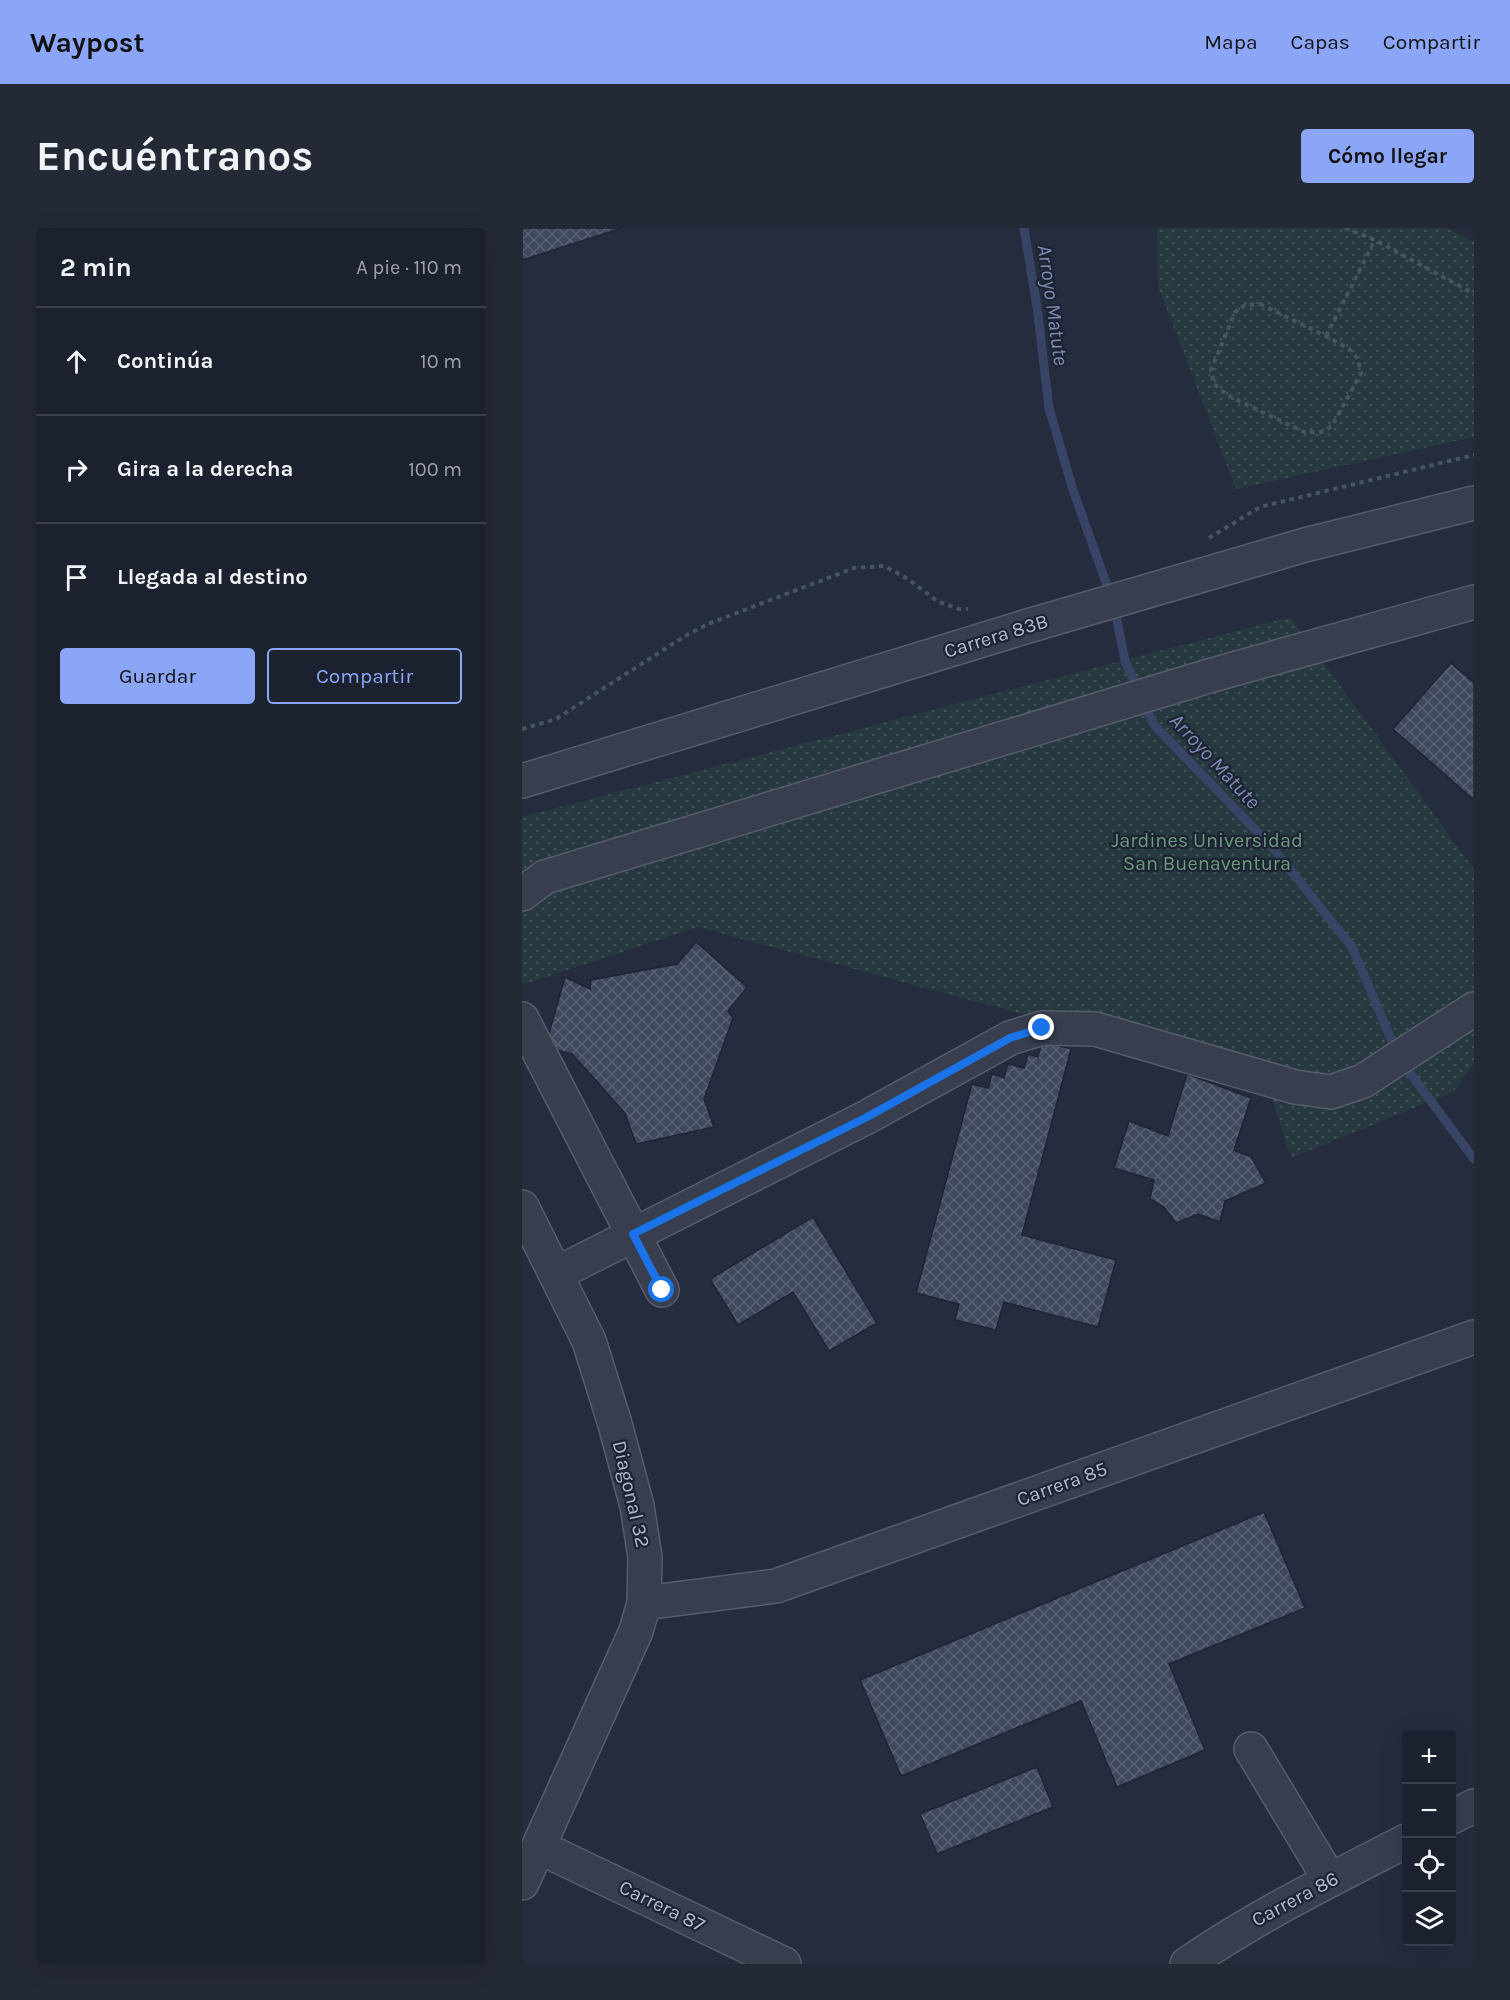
<!DOCTYPE html>
<html lang="es">
<meta charset="utf-8">
<style>
body{margin:0;font-family:Karla,sans-serif;background:#242936;color:#f1f3f6}
.controls{position:absolute;right:18px;bottom:18px;display:grid;overflow:hidden;border-radius:6px;box-shadow:0 6px 24px #0002}
.controls button{width:54px;height:54px;display:grid;place-items:center;padding:0;border:0;border-bottom:2px solid #393e4a;background:#1b212e;color:#f1f3f6;font:30px sans-serif}
.stop{position:absolute;width:18px;height:18px;margin:-14px;border:4px solid #1a73e8;border-radius:50%;background:#fff}
.stop.end{background:#1a73e8;border-color:#fff;box-shadow:0 2px 6px #0008}
.list{margin:0;padding:0;list-style:none}
h2{display:flex;justify-content:space-between;align-items:center;height:78px;margin:0;padding:0 24px;font-size:26px}
h2 small{font-size:20px;font-weight:400;color:#a0a3aa}
.list li{display:grid;grid-template-columns:39px 1fr auto;gap:18px;align-items:center;box-sizing:border-box;height:108px;padding:0 24px;border-top:2px solid #393e4a}
.list b{display:block;font-size:22px;white-space:nowrap}
.list em{font-size:20px;font-style:normal;color:#a0a3aa}
.actions{display:flex;gap:12px;padding:18px 24px}
.actions a{flex:1;padding:14px 0;border:2px solid #8ba6f7;border-radius:6px;text-align:center;font-size:21px;color:#8ba6f7}
.actions .main{background:#8ba6f7;color:#111}
.icon{flex:none;width:33px;height:33px;fill:none;stroke:currentColor;stroke-width:2;stroke-linecap:round;stroke-linejoin:round}
.map{position:relative;flex:none;width:952px;height:1736px;overflow:hidden;border-radius:6px}
header{display:flex;align-items:center;gap:36px;box-sizing:border-box;height:84px;padding:0 30px;background:#8ba6f7;color:#111}
header strong{font-size:28px}
nav{display:flex;gap:33px;margin-inline-start:auto;font-size:21px}
.intro{display:flex;align-items:center;justify-content:space-between;box-sizing:border-box;height:144px;padding:0 36px}
h1{margin:0;font-size:42px}
.button{padding:15px 27px;border-radius:6px;background:#8ba6f7;color:#111;font-size:21px;font-weight:700}
main{display:flex;gap:36px;padding:0 36px}
aside{flex:1;background:#1b212e;border-radius:6px;box-shadow:0 6px 24px #0002}
.map>svg:first-child{display:block}
.park{fill:url(#park-dots)}
.lines{fill:none;stroke-linecap:round;stroke-linejoin:round}
.stream{stroke:#384465;stroke-width:9}
.building{fill:url(#building-cross-hatch);stroke:#1f2535;stroke-width:1.5}
.minor-casing{stroke:#565c6c;stroke-width:36}
.path{stroke:#44565c;stroke-width:4;stroke-dasharray:4.5 4.5;stroke-linecap:butt}
.minor{stroke:#383e4e;stroke-width:33}
.route{stroke:#1a73e8;stroke-width:8}
.labels{text-anchor:middle;dominant-baseline:central;stroke-width:4.5;stroke-linejoin:round;paint-order:stroke}
.street-label{font-size:20px;fill:#b4b9c9;stroke:#1d2333}
.park-label{font-size:20px;fill:#6b9a7c;stroke:#1d2333}
.water-label{font-size:21px;font-style:italic;fill:#7c8bb1;stroke:#1d2333}
</style>
<header>
<strong>Waypost</strong>
<nav><a>Mapa</a><a>Capas</a><a>Compartir</a></nav>
</header>
<div class="intro"><h1>Encuéntranos</h1><a class="button">Cómo llegar</a></div>
<main>
<aside>
<h2>2 min<small>A pie · 110 m</small></h2>
<ul class="list">
<li><svg class="icon" aria-label="ahead" viewBox="0 0 24 24"><path d="M12 20V5M6 11l6-6 6 6"/></svg><div><b>Continúa</b></div><em>10 m</em></li>
<li><svg class="icon" aria-label="right" viewBox="0 0 24 24"><path d="M7 20v-9h11M14 6l5 5-5 5"/></svg><div><b>Gira a la derecha</b></div><em>100 m</em></li>
<li><svg class="icon" aria-label="arrive" viewBox="0 0 24 24"><path d="M6 21V4h12l-3 4 3 4H6"/></svg><div><b>Llegada al destino</b></div></li>
</ul>
<div class="actions"><a class="main">Guardar</a><a>Compartir</a></div>
</aside>
<div class="map">
<svg width="952" height="1736" viewBox="0 0 952 1736">
<defs>
<pattern id="park-dots" width="8" height="8" patternUnits="userSpaceOnUse" patternTransform="scale(1.5)"><rect width="8" height="8" fill="#26393f"/><path d="M2 2h.1M6 6h.1" fill="none" stroke="#435459" stroke-width="1.8" stroke-linecap="round"/></pattern>
<pattern id="building-cross-hatch" width="8" height="8" patternUnits="userSpaceOnUse" patternTransform="scale(1.5)"><rect width="8" height="8" fill="#40485e"/><path d="M0 0l8 8M0 8l8-8" fill="none" stroke="#596074"/></pattern>
</defs>
<rect width="100%" height="100%" fill="#242c3e"/>
<!-- park -->
<path class="park" d="M 635,0 L 925,0 L 952,14 L 952,209 L 714,261 L 636,58 Z
M 768,389 L 952,641 L 952,835 L 931,864 L 769,930 L 744,851 L 176,699 L 0,757 L 0,589 Z"/>
<g class="lines">
<!-- stream -->
<path class="stream" d="M 502,0 L 515,79 L 527,180 L 551,262 L 592,377 L 603,433 L 632,497 L 750,619 L 830,719 L 877,830 L 952,931"/>
</g>
<!-- building -->
<path class="building" d="M 0,0 L 100,0 L 0,32 Z
M 929,435 L 952,455 L 952,572 L 871,501 Z
M 174,714 L 225,759 L 206,783 L 211,790 L 182,871 L 192,899 L 114,916 L 103,885 L 50,826 L 23,819 L 43,749 L 68,761 L 69,752 L 155,736 Z
M 520,813 L 549,821 L 500,1007 L 594,1032 L 576,1099 L 482,1074 L 474,1102 L 433,1092 L 437,1076 L 394,1065 L 450,856 L 466,860 L 470,846 L 482,850 L 486,836 L 502,840 L 506,826 L 516,829 Z
M 665,846 L 729,870 L 712,922 L 729,929 L 744,955 L 703,973 L 698,994 L 676,986 L 654,995 L 642,979 L 628,971 L 632,952 L 592,940 L 607,893 L 646,908 Z
M 291,989 L 355,1095 L 307,1123 L 271,1064 L 216,1097 L 188,1051 Z
M 742,1284 L 783,1380 L 647,1436 L 683,1522 L 595,1559 L 559,1473 L 379,1548 L 338,1452 Z
M 515,1539 L 531,1579 L 415,1626 L 398,1586 Z"/>
<g class="lines">
<!-- minor casing -->
<g class="minor-casing">
<path id="minor" d="M 0,553 L 506,398 L 783,317 L 952,275
M 0,666 L 23,649 L 687,448 L 952,374
M 0,791 L 140,1062
M 0,979 L 67,1113 L 93,1196 L 115,1278 L 123,1329 L 122,1375 L 114,1403 L 0,1655
M 34,1046 L 345,889 L 488,810 L 520,800 L 573,801 L 773,859 L 809,864 L 841,853 L 952,781
M 122,1375 L 254,1358 L 952,1109
M 729,1521 L 808,1652
M 930,1589 L 952,1578
M 17,1619 L 262,1736
M 665,1736 C 735,1688 810,1651 884,1613"/>
</g>
<!-- path -->
<path class="path" d="M 823,0 L 853,12 L 952,66
M 738,76 L 804,108 L 827,121 L 836,131 L 839,145 L 810,198 L 800,204 L 782,204 L 705,167 L 692,156 L 689,142 L 713,84 L 723,77 Z
M 804,108 L 853,12
M 687,310 L 738,279 L 952,227
M 0,501 L 34,491 L 163,408 L 186,396 L 332,340 L 362,338 L 386,351 L 415,373 L 437,381 L 446,381"/>
<!-- minor -->
<use href="#minor" class="minor"/>
</g>
<g class="lines">
<!-- route -->
<path class="route" d="M 140,1062 L 111,1006 L 345,889 L 488,810 L 520,800"/>
</g>
<g class="labels">
<!-- street labels -->
<g class="street-label">
<text transform="translate(474 408) rotate(-17)">Carrera 83B</text>
<text transform="translate(540 1256) rotate(-20)">Carrera 85</text>
<text transform="translate(109 1266) rotate(77)">Diagonal 32</text>
<text transform="translate(773 1671) rotate(-28)">Carrera 86</text>
<text transform="translate(140 1678) rotate(26)">Carrera 87</text>
</g>
<!-- park labels -->
<g class="park-label">
<text x="685" y="612">Jardines Universidad<tspan x="685" dy="23">San Buenaventura</tspan></text>
</g>
<!-- water labels -->
<g class="water-label">
<text transform="translate(531 77) rotate(82)">Arroyo Matute</text>
<text transform="translate(693 533) rotate(47)">Arroyo Matute</text>
</g>
</g>
</svg>
<div class="controls">
<button>+</button>
<button>−</button>
<button><svg class="icon" aria-label="locate" viewBox="0 0 24 24"><circle cx="12" cy="12" r="6"/><path d="M12 2v4M12 18v4M2 12h4M18 12h4"/></svg></button>
<button><svg class="icon" aria-label="layers" viewBox="0 0 24 24"><path d="M12 4l9 5-9 5-9-5zM3 14l9 5 9-5"/></svg></button>
</div>
<div class="stop" style="left:140px;top:1062px"></div>
<div class="stop end" style="left:520px;top:800px"></div>
</div>
</main>
